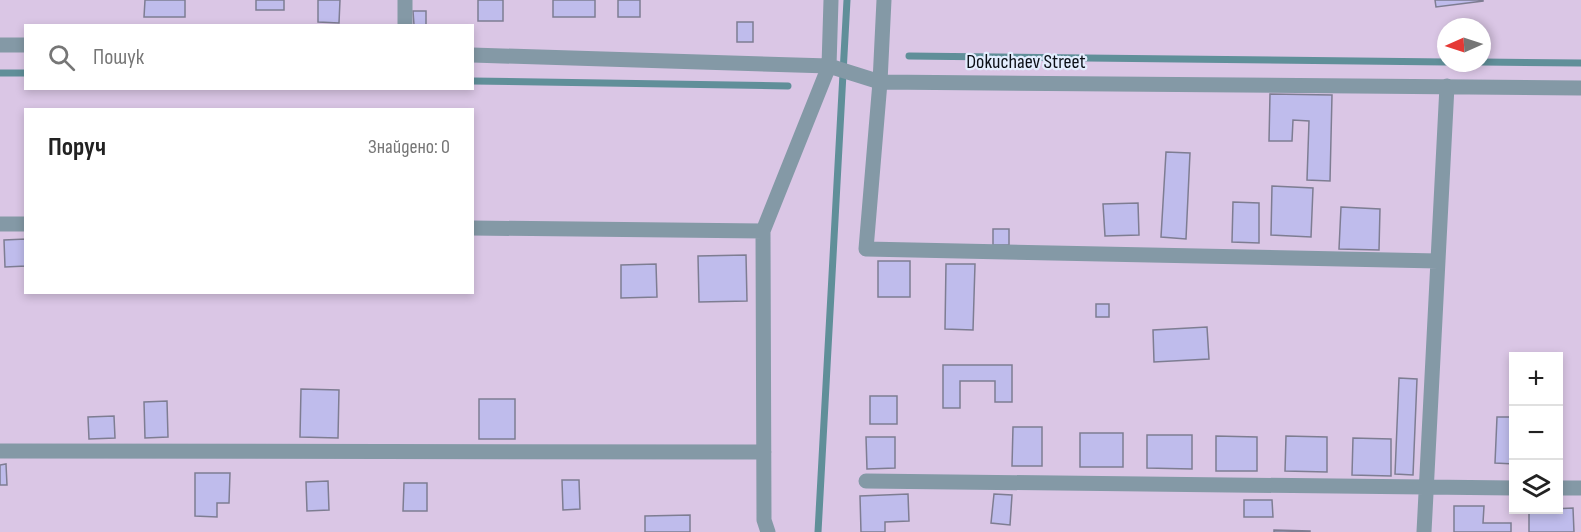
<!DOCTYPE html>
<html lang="uk">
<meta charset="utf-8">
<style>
body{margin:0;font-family:"Sofia Sans Condensed",sans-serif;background:#f6f6f6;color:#222}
.controls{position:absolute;right:18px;bottom:18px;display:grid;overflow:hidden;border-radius:0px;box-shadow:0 3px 9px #0003}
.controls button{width:54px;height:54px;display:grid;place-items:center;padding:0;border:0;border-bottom:2px solid #e0e0e0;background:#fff;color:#222;font:30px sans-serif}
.compass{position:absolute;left:1437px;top:18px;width:54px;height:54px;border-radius:50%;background:#fff;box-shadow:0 3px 9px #0003;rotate:267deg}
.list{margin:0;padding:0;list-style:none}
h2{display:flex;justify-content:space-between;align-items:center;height:78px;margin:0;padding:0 24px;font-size:26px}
h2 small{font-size:20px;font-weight:400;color:#767676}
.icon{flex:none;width:33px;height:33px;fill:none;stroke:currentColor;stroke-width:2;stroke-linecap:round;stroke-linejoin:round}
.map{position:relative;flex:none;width:1581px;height:532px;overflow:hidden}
.search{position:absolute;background:#fff;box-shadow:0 3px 9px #0003;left:24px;top:24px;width:450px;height:66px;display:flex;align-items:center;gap:15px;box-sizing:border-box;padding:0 21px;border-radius:0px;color:#767676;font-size:22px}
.panel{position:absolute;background:#fff;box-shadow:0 3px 9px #0003;left:24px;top:108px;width:450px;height:186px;border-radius:0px}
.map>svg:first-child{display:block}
.green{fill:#dac6e5;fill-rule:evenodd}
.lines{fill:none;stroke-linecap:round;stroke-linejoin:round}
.stream{stroke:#608f99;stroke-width:7}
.building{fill:#bfbcec;stroke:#7e7d92;stroke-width:1.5}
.minor{stroke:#8499a6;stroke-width:15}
.labels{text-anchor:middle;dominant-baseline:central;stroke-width:4.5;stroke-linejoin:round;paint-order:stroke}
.street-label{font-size:20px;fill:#0b0f16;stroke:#e3edfe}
</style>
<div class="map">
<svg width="1581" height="532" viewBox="0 0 1581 532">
<rect width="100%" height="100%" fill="#e3edfe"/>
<!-- green -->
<path class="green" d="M 0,0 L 1581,0 L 1581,532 L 0,532 ZM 26,26 L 472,26 L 472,88 L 26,88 ZM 1446,27 L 1482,27 L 1482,63 L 1446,63 ZM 26,110 L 472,110 L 472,292 L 26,292 ZM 1514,356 L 1558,356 L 1558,510 L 1514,510 Z"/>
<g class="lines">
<!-- stream -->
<path class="stream" d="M 909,56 L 1446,62
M 1482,62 L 1581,63
M 0,73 L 26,73
M 472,81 L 788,86
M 818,532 L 847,0"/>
</g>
<!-- building -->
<path class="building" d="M 145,0 L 185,0 L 185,17 L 144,17 Z
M 256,0 L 284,0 L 284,10 L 256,10 Z
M 318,0 L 340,0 L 339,23 L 318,22 Z
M 478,0 L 503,0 L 503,21 L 478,21 Z
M 553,0 L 595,0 L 595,17 L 553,17 Z
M 618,0 L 640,0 L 640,17 L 618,17 Z
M 1435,0 L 1483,0 L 1483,1 L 1436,7 Z
M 413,11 L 426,11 L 426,25 L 414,25 Z
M 737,22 L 753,22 L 753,42 L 737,42 Z
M 1270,94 L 1332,95 L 1330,181 L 1307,180 L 1309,121 L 1293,120 L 1292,141 L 1269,141 Z
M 1166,152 L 1190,153 L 1186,239 L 1161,237 Z
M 1272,186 L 1313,188 L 1311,237 L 1271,235 Z
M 1233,202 L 1259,203 L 1259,243 L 1232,242 Z
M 1138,203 L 1139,235 L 1105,236 L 1103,204 Z
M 1341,207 L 1380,209 L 1379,250 L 1339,249 Z
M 993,229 L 1009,229 L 1009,245 L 993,245 Z
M 26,239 L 26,266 L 5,267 L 4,240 Z
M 746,255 L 747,301 L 699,302 L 698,256 Z
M 878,261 L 910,261 L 910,297 L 878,297 Z
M 656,264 L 657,297 L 621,298 L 621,265 Z
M 946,264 L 975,264 L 973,330 L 945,329 Z
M 1096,304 L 1109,304 L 1109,317 L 1096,317 Z
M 1207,327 L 1209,359 L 1154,362 L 1153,330 Z
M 943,365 L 1012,365 L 1012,402 L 995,402 L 995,381 L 960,381 L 960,408 L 943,408 Z
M 1399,378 L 1417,379 L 1413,475 L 1395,474 Z
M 301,389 L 339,390 L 338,438 L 300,437 Z
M 870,396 L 897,396 L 897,424 L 870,424 Z
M 479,399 L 515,399 L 515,439 L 479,439 Z
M 167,401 L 168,437 L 145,438 L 144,402 Z
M 114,416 L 115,438 L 89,439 L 88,417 Z
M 1497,417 L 1514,417 L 1514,464 L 1495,463 Z
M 1013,427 L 1042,427 L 1042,466 L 1012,466 Z
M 1080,433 L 1123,433 L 1123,467 L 1080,467 Z
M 1147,435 L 1192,435 L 1192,469 L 1147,468 Z
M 1216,436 L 1257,437 L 1257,471 L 1216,471 Z
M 1286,436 L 1327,437 L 1327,472 L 1285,471 Z
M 866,437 L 895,437 L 895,468 L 867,469 Z
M 1353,438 L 1391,439 L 1391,476 L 1352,475 Z
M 6,464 L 7,485 L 0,485 L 0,465 Z
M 195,473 L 230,473 L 229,503 L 217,503 L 217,517 L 195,516 Z
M 562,480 L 579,480 L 580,509 L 563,510 Z
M 328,481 L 329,510 L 307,511 L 306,482 Z
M 404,483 L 427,483 L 427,511 L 403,511 Z
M 908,494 L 909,521 L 885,522 L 885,532 L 861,532 L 860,496 Z
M 994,494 L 1012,495 L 1010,525 L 991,523 Z
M 1244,500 L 1272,500 L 1273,517 L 1244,517 Z
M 1454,506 L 1484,506 L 1483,523 L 1511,523 L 1511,532 L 1454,532 Z
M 1573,508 L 1574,532 L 1529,532 L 1529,510 Z
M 690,515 L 690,532 L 645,532 L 645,516 Z
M 1274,530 L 1310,531 L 1310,532 L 1274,532 Z"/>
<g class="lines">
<!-- minor -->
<path class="minor" d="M 884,0 L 880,82 L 866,249 L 1438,261
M 405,26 L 405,0
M 0,45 L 26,45
M 472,55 L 829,66 L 880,82 L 1581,88
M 0,224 L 26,224
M 472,228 L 763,231
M 0,451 L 764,452
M 866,481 L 1514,488
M 1558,488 L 1581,488
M 768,532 L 764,520 L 763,231 L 829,66 L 831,0
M 1424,532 L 1447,86"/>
</g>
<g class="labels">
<!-- street labels -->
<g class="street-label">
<text x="1026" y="62">Dokuchaev Street</text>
</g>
</g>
</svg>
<div class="controls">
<button>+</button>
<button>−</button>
<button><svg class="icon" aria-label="layers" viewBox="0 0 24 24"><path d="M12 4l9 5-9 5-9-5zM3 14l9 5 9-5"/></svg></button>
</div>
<svg class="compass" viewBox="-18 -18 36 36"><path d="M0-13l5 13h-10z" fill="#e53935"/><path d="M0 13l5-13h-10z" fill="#767676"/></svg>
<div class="search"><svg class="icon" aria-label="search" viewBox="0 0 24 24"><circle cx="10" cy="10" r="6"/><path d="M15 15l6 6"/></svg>Пошук</div>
<section class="panel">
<h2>Поруч<small>Знайдено: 0</small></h2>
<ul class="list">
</ul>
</section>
</div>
